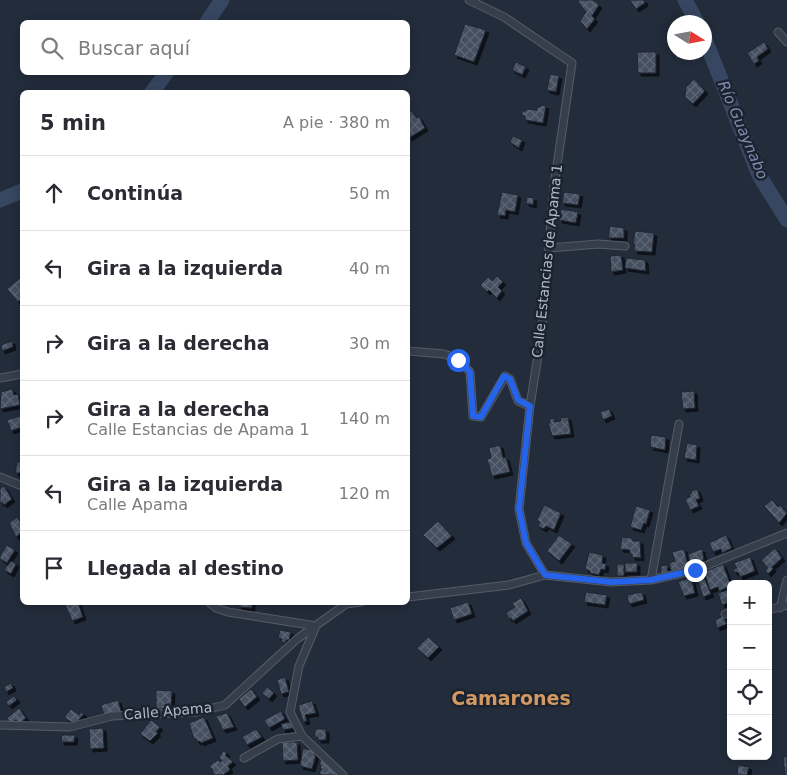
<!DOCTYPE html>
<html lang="es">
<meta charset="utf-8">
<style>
body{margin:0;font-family:"DejaVu Sans",sans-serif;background:#f2f2f3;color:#2b2b33}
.controls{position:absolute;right:15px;bottom:15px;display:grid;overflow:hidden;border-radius:8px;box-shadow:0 2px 12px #0003}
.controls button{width:45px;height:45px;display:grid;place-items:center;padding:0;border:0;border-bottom:1px solid #e1e1e2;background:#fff;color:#2b2b33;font:25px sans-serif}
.compass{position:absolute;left:667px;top:15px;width:45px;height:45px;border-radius:50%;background:#fff;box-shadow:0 2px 12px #0003;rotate:101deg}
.stop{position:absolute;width:15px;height:15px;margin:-11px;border:4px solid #2563eb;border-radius:50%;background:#fff}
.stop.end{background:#2563eb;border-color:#fff;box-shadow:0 1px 5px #0008}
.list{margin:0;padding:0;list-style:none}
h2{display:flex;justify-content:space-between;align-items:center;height:65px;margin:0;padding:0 20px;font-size:21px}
h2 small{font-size:16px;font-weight:400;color:#7c7c81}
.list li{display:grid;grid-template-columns:32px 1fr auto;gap:15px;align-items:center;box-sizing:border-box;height:75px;padding:0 20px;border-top:1px solid #e1e1e2}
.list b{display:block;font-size:19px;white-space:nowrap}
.list p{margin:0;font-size:16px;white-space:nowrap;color:#7c7c81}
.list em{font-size:16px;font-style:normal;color:#7c7c81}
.icon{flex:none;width:28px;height:28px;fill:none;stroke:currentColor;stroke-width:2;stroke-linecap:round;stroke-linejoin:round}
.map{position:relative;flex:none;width:787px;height:775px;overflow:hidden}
.search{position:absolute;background:#fff;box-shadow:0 2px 12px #0003;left:20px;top:20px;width:390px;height:55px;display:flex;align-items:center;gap:12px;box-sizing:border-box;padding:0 18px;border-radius:8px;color:#7c7c81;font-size:19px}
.panel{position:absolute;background:#fff;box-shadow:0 2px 12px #0003;left:20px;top:90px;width:390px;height:515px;border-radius:8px}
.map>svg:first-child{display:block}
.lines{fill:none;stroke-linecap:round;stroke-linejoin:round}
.river{stroke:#374762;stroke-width:15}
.building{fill:url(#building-cross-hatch);stroke:#1e2532;filter:url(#shadow)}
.street-casing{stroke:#555c69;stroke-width:9}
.street{stroke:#373e4b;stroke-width:7}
.route{stroke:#2563eb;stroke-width:6}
.labels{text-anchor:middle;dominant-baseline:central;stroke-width:5;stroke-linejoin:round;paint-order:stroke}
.street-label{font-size:14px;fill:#b2b9c7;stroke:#1c2330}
.water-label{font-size:15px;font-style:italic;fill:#7b8eaf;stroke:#1c2330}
.district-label{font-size:19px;font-weight:bold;fill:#d29962;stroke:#1c2330}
</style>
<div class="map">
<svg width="787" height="775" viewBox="0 0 787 775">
<defs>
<pattern id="building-cross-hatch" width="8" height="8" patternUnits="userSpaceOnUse" patternTransform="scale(1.25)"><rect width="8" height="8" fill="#444f60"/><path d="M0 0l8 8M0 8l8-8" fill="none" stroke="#5d6675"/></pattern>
<filter id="shadow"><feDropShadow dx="3" dy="3" stdDeviation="0" flood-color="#0009"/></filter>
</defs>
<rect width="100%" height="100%" fill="#232c3b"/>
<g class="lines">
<!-- river -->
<path class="river" d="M 685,0 L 697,22
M 207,22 L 222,0
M 704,37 L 759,175 L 787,220
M 152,92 L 167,72
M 0,200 L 22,191"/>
</g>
<!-- building -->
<path class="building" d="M 579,0 L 593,0 L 599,5 L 592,16 L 595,19 L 587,29 L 580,21 L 586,12 L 578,2 Z
M 630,0 L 644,0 L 645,3 L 636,9 Z
M 465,24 L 486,30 L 474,62 L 454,55 Z
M 764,42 L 768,49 L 757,57 L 759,61 L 754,64 L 747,53 Z
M 637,52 L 656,52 L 656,73 L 638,73 Z
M 516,62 L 526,67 L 522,75 L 512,70 Z
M 550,74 L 559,76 L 556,92 L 547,90 Z
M 694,79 L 705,91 L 693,104 L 685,97 L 686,87 Z
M 541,105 L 546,106 L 543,123 L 525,120 L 525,116 L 522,115 L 522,111 L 526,111 L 526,109 L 537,110 L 537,107 L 540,107 Z
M 411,111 L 417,118 L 419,117 L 425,128 L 409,138 L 408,134 L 408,113 Z
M 513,136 L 522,140 L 519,148 L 510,142 Z
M 502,192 L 518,195 L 515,212 L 506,210 L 505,216 L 497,215 Z
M 564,192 L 580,194 L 578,205 L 562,203 Z
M 527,197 L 534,198 L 533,205 L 526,203 Z
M 561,209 L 578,212 L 576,223 L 559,220 Z
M 610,226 L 624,228 L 624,238 L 608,238 Z
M 635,231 L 654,233 L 652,252 L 634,251 L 635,244 L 633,244 Z
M 621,255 L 623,270 L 611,272 L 610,256 Z
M 626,258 L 645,260 L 646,271 L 625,268 Z
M 497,276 L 503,282 L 498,287 L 502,291 L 497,298 L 489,290 L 487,292 L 480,285 L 488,277 L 492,281 Z
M 20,278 L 22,281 L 22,298 L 18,302 L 7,289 Z
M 12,341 L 13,347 L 2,351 L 1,345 Z
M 12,389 L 14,395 L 18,394 L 20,405 L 0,409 L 1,392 Z
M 694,391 L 695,408 L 683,409 L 681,392 Z
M 609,409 L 612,416 L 603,420 L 600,412 Z
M 20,416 L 22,427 L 11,431 L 7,420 Z
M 568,417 L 571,434 L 552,436 L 548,423 L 550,423 L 550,419 L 555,418 L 554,422 L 561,421 L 560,418 Z
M 651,435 L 666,437 L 665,450 L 650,447 Z
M 687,443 L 697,445 L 696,460 L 684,458 Z
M 500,445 L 503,458 L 506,457 L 510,472 L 492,476 L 487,459 L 491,458 L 489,448 Z
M 17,462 L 22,462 L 22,475 L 22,473 L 15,473 Z
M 4,486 L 12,499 L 4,505 L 2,502 L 0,503 L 0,489 Z
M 697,489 L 700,498 L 696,500 L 699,506 L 690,510 L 685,499 L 690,497 L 689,494 L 692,493 L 691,491 Z
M 772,500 L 778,507 L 780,505 L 787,513 L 779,523 L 764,506 Z
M 544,505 L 561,513 L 554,530 L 546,526 L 544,529 L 538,526 L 540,522 L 537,520 Z
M 636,506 L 650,510 L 646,524 L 644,523 L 641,530 L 630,527 Z
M 17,517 L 22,524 L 22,535 L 21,533 L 16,537 L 9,523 Z
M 438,521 L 452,536 L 437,548 L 423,535 Z
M 559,535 L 572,544 L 559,561 L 547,551 Z
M 726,535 L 732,548 L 722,553 L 721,549 L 713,552 L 709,543 Z
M 622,537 L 631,538 L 633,541 L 640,541 L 641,558 L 632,557 L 632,554 L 630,554 L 630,550 L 620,549 Z
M 7,545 L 15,550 L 7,563 L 0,559 L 0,556 Z
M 775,548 L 782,558 L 772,567 L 773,569 L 768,574 L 765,570 L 768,568 L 761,560 Z
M 684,549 L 689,568 L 672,573 L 669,563 L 675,561 L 672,552 Z
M 702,549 L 704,560 L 690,563 L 688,554 Z
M 589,552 L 603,555 L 602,563 L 606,564 L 605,570 L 601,569 L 599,575 L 590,573 L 590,571 L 585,569 Z
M 750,557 L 755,571 L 740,577 L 738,572 L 735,573 L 733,569 L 737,568 L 734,563 Z
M 11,561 L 16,564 L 11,574 L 4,570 Z
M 625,563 L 637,563 L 637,572 L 625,572 Z
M 617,564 L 624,564 L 624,576 L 617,576 Z
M 723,564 L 731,586 L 719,591 L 718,587 L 710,590 L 704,572 Z
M 667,565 L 668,573 L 661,574 L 661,566 Z
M 702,572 L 711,594 L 703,597 L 696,575 Z
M 691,577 L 695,593 L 684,596 L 678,582 Z
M 731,589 L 731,602 L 722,605 L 718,593 Z
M 586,592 L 607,595 L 605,605 L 584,602 Z
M 642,592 L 644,600 L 629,604 L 627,595 Z
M 521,598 L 528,611 L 513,621 L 511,618 L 509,619 L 506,613 L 515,607 L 512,603 Z
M 64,602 L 78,602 L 83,617 L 72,621 Z
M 238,602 L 252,602 L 252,608 L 239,607 Z
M 468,602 L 472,614 L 454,620 L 450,608 Z
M 723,616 L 727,624 L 717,628 L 715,620 Z
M 280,630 L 291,632 L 289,640 L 286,640 L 286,643 L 281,642 L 282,639 L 278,638 Z
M 428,637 L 439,647 L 428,658 L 417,648 Z
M 285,677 L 289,692 L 281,694 L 277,680 Z
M 11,683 L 13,688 L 6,692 L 4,687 Z
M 267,687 L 274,693 L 269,699 L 262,693 Z
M 251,689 L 257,697 L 245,707 L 239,699 Z
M 156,690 L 172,691 L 171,707 L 156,710 Z
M 14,696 L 17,700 L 9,706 L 6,702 Z
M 118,700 L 121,711 L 104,715 L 101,705 Z
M 312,701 L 316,713 L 305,715 L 307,721 L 303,722 L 298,705 Z
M 19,708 L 26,718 L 19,724 L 16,720 L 11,723 L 7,718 Z
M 71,709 L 79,715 L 81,712 L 84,714 L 75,724 L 66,719 L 65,716 Z
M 281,711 L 285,719 L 269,728 L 264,720 Z
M 227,713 L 234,727 L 223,730 L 216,716 Z
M 204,717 L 213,738 L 201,743 L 200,741 L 197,742 L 196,739 L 194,739 L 189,723 Z
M 151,720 L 160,727 L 156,732 L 158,733 L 150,741 L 140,734 Z
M 291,722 L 293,728 L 283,730 L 281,724 Z
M 103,728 L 104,748 L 90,749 L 89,729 Z
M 256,729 L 262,737 L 247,745 L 242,737 Z
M 315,729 L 326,729 L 326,740 L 318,740 L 318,737 L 315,737 Z
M 62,735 L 75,735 L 74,742 L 61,742 Z
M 282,742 L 297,742 L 298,760 L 283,761 Z
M 303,748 L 315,751 L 314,755 L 316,755 L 312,769 L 300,766 Z
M 224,750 L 227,754 L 225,755 L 233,762 L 228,766 L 230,770 L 223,775 L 215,775 L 212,771 L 213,770 L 209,766 L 218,760 L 220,762 L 222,761 L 219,757 Z
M 787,756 L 787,775 L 785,775 L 783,757 Z
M 321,759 L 338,775 L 321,775 L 319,773 L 322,769 L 320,768 L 321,765 L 319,765 Z
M 738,765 L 749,767 L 747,775 L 737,775 Z"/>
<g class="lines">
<!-- street casing -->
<g class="street-casing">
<path id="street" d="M 469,0 L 504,17 L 572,63 L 554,186 L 542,330 L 530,406 L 519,509 L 526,543 L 545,575
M 778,32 L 787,42
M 550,248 L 598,244 L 625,246
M 408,351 L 444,354 L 458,359 L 470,372 L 473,416 L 481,417 L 505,376 L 510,379 L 518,401 L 530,406
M 0,378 L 22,374
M 0,477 L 22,486
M 651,580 L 679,424
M 408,597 L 509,585 L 545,575 L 611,582 L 651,580 L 695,570 L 787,533
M 209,602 L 216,608 L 228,612 L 316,626
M 780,608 L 787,580
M 768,610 L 787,605
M 725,614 L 731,612
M 316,626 L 299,666 L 290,712 L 302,736 L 343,775
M 0,725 L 70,727 L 112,716 L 197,712 L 225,705 L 297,639 L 346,604 L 361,602
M 244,758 L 278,739 L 302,736"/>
</g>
<!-- street -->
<use href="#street" class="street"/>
</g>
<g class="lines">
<!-- route -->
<path class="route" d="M 458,360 L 470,372 L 473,416 L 481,417 L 504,376 L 510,379 L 518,400 L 530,406 L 519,509 L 526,543 L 545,575 L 611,582 L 651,580 L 695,570"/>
</g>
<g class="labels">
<!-- street labels -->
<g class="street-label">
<text transform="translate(547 261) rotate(-84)">Calle Estancias de Apama 1</text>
<text transform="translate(168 711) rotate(-5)">Calle Apama</text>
</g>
<!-- water labels -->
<g class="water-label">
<text transform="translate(743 130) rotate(67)">Río Guaynabo</text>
</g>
<!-- district labels -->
<g class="district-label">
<text x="511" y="698">Camarones</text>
</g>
</g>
</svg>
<div class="controls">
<button>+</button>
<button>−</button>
<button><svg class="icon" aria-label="locate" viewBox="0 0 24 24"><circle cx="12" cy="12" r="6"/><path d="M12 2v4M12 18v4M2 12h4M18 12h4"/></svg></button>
<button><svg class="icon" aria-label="layers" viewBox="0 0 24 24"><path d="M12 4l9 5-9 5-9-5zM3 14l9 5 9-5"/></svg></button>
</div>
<svg class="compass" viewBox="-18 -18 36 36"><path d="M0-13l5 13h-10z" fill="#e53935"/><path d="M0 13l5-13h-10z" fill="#7c7c81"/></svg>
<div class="stop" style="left:458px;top:360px"></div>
<div class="stop end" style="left:695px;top:570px"></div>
<div class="search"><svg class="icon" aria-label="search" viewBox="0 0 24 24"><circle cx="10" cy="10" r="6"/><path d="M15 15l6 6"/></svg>Buscar aquí</div>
<section class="panel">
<h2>5 min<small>A pie · 380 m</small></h2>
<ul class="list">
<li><svg class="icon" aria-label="ahead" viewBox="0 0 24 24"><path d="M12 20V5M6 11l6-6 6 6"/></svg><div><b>Continúa</b></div><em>50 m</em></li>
<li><svg class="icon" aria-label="left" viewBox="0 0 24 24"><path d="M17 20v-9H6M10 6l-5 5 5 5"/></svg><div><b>Gira a la izquierda</b></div><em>40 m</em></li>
<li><svg class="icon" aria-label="right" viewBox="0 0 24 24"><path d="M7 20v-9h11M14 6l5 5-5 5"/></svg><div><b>Gira a la derecha</b></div><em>30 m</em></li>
<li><svg class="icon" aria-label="right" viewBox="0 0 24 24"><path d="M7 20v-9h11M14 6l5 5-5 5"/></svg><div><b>Gira a la derecha</b><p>Calle Estancias de Apama 1</p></div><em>140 m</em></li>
<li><svg class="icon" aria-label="left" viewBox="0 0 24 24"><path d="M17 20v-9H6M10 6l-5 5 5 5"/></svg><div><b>Gira a la izquierda</b><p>Calle Apama</p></div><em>120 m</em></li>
<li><svg class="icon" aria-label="arrive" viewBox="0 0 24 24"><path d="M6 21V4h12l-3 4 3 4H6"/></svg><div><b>Llegada al destino</b></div></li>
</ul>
</section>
</div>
